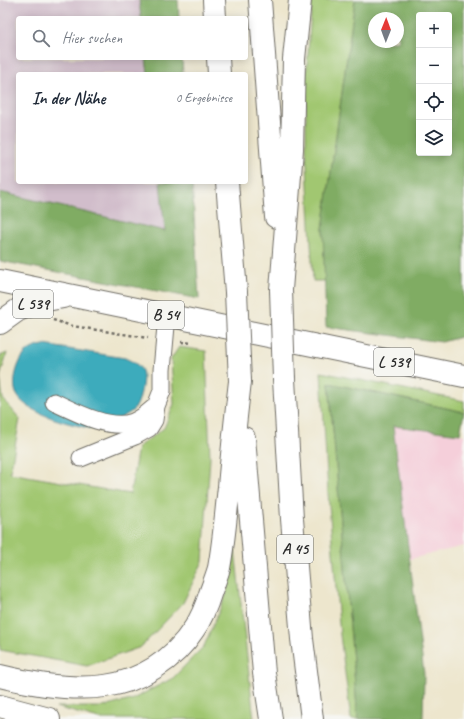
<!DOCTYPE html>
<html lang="de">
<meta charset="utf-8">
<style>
body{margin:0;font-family:Caveat,sans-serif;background:#f6f6f7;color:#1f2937}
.controls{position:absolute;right:12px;top:12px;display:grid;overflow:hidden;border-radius:4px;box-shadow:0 2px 10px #0003}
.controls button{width:36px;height:36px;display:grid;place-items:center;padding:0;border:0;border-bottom:1px solid #e0e1e3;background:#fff;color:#1f2937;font:20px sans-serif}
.compass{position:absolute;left:368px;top:12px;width:36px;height:36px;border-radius:50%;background:#fff;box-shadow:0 2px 10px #0003;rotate:1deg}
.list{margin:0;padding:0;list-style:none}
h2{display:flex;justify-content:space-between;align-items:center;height:52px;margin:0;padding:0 16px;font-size:17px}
h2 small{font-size:13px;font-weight:400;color:#747a83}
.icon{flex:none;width:22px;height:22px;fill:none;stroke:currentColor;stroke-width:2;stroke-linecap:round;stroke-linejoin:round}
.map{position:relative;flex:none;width:464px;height:719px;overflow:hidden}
.search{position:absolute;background:#fff;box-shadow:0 2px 10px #0003;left:16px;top:16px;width:232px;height:44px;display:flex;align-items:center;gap:10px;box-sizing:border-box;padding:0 14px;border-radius:4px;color:#747a83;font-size:15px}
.panel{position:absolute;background:#fff;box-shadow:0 2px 10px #0003;left:16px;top:72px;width:232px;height:112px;border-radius:4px}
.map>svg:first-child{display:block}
.built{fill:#f5cfda}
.industrial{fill:#d1bdcb}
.green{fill:#a1c771;stroke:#66794e}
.forest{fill:#80ac63;stroke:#566c47;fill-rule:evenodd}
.water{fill:#3dabbc;stroke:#346b74}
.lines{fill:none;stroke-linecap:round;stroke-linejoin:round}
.minor-casing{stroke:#6f6c64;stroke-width:19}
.major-casing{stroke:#6f6c64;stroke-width:24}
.highway-casing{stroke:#6f6c64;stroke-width:24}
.path{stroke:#6f6c64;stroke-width:2.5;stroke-dasharray:3 3;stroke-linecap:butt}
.minor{stroke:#fff;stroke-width:17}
.major{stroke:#fff;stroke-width:22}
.highway{stroke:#fff;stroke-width:22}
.highway-bridge-casing{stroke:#6f6c64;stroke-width:24;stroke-linecap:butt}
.highway-bridge{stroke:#fff;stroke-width:22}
.labels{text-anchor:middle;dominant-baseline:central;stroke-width:3;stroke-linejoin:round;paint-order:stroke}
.shield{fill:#f6f6f2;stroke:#686867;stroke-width:1}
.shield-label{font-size:16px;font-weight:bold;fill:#2b2b2b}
</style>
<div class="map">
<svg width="464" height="719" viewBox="0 0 464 719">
<rect width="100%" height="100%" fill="#f6f6f2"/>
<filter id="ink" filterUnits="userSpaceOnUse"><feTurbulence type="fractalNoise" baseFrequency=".025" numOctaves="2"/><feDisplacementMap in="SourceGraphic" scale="8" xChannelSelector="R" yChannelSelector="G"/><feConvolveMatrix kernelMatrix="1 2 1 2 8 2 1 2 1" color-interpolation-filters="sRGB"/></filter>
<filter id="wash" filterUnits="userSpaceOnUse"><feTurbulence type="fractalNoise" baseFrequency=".012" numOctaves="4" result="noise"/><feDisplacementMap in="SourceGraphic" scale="16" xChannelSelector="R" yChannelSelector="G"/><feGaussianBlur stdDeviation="0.9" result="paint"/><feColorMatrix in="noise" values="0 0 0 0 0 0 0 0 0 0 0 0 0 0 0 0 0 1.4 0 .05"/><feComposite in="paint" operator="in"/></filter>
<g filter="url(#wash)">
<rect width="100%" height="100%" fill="#ede6cd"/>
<!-- built -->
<path class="built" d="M 393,426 L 464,435 L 464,546 L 410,559 Z"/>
<!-- industrial -->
<path class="industrial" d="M 0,0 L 139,0 L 141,18 L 18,18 L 18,58 L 146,58 L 148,74 L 18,74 L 18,182 L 160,182 L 165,231 L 0,192 Z"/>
<!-- green -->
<path class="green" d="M 312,0 L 355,0 L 323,229 L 325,281 L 313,281 L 306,147 L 306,78 Z
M 179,347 L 206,351 L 210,458 L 203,561 L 183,603 L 141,647 L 87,666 L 0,650 L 0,356 L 7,353 L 0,377 L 3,399 L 20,419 L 10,473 L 130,494 L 138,447 L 164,428 L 174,404 L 171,359 Z
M 321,372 L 464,401 L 464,412 L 329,383 L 358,719 L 351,719 L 340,635 L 328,493 Z
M 235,550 L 254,719 L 99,719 L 56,707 L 103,707 L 131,700 L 173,678 L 204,646 L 226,595 Z"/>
<!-- forest -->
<path class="forest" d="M 139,0 L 178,0 L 179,18 L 141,18 Z
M 355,0 L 464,0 L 464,336 L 442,342 L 326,327 L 323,229 ZM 419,15 L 449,15 L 449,153 L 419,153 ZM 374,18 L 398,18 L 398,42 L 374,42 Z
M 146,58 L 182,58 L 183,74 L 148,74 Z
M 160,182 L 192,182 L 199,299 L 0,261 L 0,192 L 165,231 Z
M 329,383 L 464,412 L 460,434 L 393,426 L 424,674 L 423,719 L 358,719 Z"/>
<!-- water -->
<path class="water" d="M 44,345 L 125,358 C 131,361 139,364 142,371 C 145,377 140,399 137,405 C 134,411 128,414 122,417 L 118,433 C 94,430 26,418 16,393 C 13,385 15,374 18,366 C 23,352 31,347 44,345 Z"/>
</g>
<g filter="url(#ink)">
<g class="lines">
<!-- minor casing -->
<g class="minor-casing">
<path id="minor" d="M 54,402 C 75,412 111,431 133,422 C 142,419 149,412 156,406
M 81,458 L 135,436 L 149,428 L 154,420 L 156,406 L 162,391 L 162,370 L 167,315"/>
</g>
<!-- major casing -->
<g class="major-casing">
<path id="major" d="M 0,281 L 464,376
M 0,323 L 18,310 L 41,301 L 63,297"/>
</g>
<!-- highway casing -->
<g class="highway-casing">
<path id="highway" d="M 214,0 L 215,18
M 260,0 L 276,217
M 218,58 L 219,74
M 227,182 L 236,292
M 281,290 L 292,149 L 294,59 L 300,0
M 284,379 L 292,519 L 302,639 L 312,719
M 244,438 L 264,673 L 271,719
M 0,676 C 33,684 71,691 105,686 C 141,681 174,660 194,629 C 202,618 207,604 211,591 C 214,583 217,575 219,568 C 224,541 226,513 229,487 C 232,451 236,416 240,381
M 0,706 L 49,719"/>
</g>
<!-- path -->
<path class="path" d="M 53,320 L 72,326 L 148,338
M 181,342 L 193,343"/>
<!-- minor -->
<use href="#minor" class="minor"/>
<!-- major -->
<use href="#major" class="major"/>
<!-- highway -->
<use href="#highway" class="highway"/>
<!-- highway-bridge casing -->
<g class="highway-bridge-casing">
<path id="highway-bridge" d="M 281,290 L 284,379
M 236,292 L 240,381"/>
</g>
<!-- highway-bridge -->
<use href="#highway-bridge" class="highway-bridge"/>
</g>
</g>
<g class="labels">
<!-- shield labels -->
<g class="shield">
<rect x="13" y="290" width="40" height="28" rx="3"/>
<rect x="148" y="301" width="36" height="28" rx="3"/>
<rect x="374" y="348" width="40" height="28" rx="3"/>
<rect x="277" y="535" width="36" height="28" rx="3"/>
</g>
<g class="shield-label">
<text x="33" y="304">L 539</text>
<text x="166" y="315">B 54</text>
<text x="394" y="362">L 539</text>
<text x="295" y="549">A 45</text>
</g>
</g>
</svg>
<div class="controls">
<button>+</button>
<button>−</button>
<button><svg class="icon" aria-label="locate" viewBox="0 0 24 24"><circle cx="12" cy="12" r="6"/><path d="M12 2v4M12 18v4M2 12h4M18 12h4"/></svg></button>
<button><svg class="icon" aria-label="layers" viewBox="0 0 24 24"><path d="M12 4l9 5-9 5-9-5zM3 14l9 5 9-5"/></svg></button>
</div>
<svg class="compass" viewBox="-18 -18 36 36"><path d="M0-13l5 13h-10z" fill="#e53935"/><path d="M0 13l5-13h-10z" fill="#747a83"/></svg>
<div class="search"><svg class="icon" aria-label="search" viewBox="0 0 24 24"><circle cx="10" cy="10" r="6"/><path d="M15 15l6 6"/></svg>Hier suchen</div>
<section class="panel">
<h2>In der Nähe<small>0 Ergebnisse</small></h2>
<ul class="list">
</ul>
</section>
</div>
